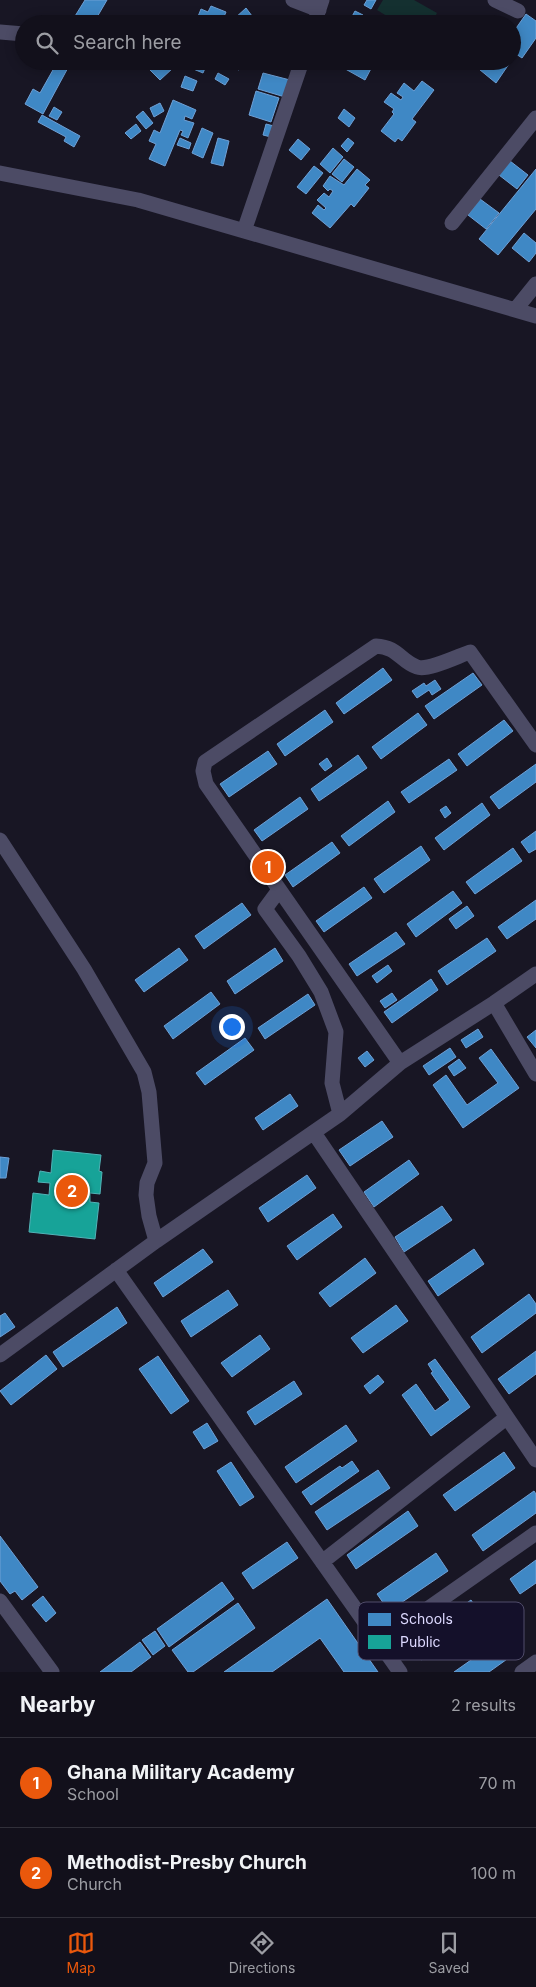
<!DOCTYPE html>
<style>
body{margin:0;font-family:Inter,sans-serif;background:#1f1e28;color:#f1f3f6}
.you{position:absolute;left:231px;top:1026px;width:18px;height:18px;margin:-12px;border:4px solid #fff;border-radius:50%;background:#1a73e8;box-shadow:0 0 0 8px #1a73e833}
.badge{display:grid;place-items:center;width:32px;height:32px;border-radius:50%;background:#ea580c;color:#fff;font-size:16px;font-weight:700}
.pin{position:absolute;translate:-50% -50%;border:2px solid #fff;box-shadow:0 1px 5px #0006}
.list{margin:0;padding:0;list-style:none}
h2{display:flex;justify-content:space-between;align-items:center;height:65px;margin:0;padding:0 20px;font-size:21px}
h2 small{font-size:16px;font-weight:400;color:#9c9da3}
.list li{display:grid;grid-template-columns:32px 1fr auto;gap:15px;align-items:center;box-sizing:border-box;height:90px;padding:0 20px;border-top:1px solid #31303a}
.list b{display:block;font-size:19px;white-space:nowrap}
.list p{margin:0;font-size:16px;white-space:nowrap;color:#9c9da3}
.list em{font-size:16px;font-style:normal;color:#9c9da3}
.icon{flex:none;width:28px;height:28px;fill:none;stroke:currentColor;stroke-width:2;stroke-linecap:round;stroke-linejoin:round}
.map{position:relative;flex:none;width:536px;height:1672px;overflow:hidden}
.search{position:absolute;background:#12101b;box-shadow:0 2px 12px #0003;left:15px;right:15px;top:15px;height:55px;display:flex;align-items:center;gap:12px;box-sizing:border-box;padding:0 18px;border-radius:28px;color:#9c9da3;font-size:19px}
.sheet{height:245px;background:#12101b}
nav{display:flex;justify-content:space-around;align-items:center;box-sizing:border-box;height:70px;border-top:1px solid #31303a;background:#12101b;font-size:14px;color:#9c9da3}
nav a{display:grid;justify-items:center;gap:2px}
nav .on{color:#ea580c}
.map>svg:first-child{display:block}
.green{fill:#143030}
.schools{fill:#3f88c5;stroke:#6ea0d6}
.public{fill:#17a398;stroke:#52b3b7}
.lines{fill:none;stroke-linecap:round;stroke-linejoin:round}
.minor{stroke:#4c4b65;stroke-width:15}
.key{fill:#14102a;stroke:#504c6a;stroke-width:1}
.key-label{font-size:14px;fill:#ddd9ff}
</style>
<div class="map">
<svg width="536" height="1672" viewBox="0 0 536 1672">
<rect width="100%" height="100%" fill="#181624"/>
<!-- green -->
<path class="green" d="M 383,0 L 414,0 L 437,13 L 431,24 L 400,24 L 377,10 Z"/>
<!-- schools -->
<path class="schools" d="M 85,0 L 107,0 L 93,24 L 77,24 L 72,21 Z
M 367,0 L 376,0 L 371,9 L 364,5 Z
M 211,6 L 226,12 L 221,24 L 195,24 L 201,9 L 208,12 Z
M 246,8 L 252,16 L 242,24 L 238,24 L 234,19 Z
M 355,11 L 363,15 L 358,24 L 348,24 Z
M 526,14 L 536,21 L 536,38 L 522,58 L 516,54 L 512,59 L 512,34 Z
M 58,61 L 65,61 L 70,64 L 43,114 L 25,104 L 33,89 L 40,93 Z
M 155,61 L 166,61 L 173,68 L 160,80 L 148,68 Z
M 188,61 L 208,61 L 203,73 L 186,66 Z
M 228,61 L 242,61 L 239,70 L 226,65 Z
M 342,61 L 375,61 L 365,80 L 340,66 Z
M 477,61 L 511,61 L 496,83 L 474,65 Z
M 218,73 L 229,79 L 225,85 L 215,79 Z
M 263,73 L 290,80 L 285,97 L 258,89 Z
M 185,76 L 197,81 L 193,91 L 181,87 Z
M 422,81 L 434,90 L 412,119 L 416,122 L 402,141 L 398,138 L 395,142 L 381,131 L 394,114 L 392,112 L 394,109 L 384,102 L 391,93 L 401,100 L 403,97 L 397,93 L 404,83 L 414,91 Z
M 256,91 L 279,98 L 271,122 L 249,115 Z
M 173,100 L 196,110 L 192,119 L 185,116 L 184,120 L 194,123 L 188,138 L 181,135 L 183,131 L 180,130 L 165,166 L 149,159 L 156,144 L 149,141 L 154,130 L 160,133 Z
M 160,103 L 164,111 L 154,117 L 150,108 Z
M 54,107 L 62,112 L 57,120 L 49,116 Z
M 344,109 L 355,118 L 349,127 L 338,118 Z
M 143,111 L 153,123 L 146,129 L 136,117 Z
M 42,115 L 80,136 L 74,147 L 64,141 L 66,137 L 38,122 Z
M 136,124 L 141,131 L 131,139 L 125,133 Z
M 266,124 L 274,126 L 271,137 L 263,135 Z
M 202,128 L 213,133 L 203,158 L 192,153 Z
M 180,138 L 191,143 L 189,149 L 177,145 Z
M 218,138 L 229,141 L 223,166 L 211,163 Z
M 348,138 L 354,143 L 347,152 L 341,146 Z
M 298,139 L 310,149 L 301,160 L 289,150 Z
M 333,148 L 343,157 L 330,173 L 320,164 Z
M 344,159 L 354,167 L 342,182 L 332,174 Z
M 510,161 L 528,175 L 517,189 L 499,175 Z
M 314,166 L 323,173 L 306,194 L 297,187 Z
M 357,169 L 370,180 L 365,185 L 369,188 L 354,207 L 351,204 L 330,228 L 312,213 L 318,205 L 324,210 L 326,208 L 317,200 L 324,193 L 329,197 L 333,191 L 330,189 L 328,191 L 323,186 L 330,176 L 344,185 Z
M 536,169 L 536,209 L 498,255 L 479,239 Z
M 480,199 L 499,213 L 486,229 L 468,215 Z
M 524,233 L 536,243 L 536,253 L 529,262 L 512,248 Z
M 383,668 L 392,680 L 344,714 L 336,703 Z
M 473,673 L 482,685 L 434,719 L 425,706 Z
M 435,680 L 441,689 L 432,695 L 429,690 L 417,698 L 412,691 L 424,683 L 426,686 Z
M 325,710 L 333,722 L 285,756 L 277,744 Z
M 418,713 L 427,725 L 381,759 L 372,747 Z
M 504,720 L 513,731 L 467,766 L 458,754 Z
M 268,751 L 277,764 L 229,797 L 220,784 Z
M 358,755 L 367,768 L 319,801 L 311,789 Z
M 327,758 L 332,766 L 325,771 L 319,764 Z
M 449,759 L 457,770 L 409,803 L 401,792 Z
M 536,764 L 536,782 L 499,809 L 490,797 Z
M 300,797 L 308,809 L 262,841 L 254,830 Z
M 388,801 L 395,812 L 349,846 L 341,836 Z
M 482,803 L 490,815 L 444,850 L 435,838 Z
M 446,806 L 451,813 L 445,818 L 440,810 Z
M 536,831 L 536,849 L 529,853 L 521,842 Z
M 332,842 L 340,853 L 293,887 L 285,875 Z
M 421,846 L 430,860 L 384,893 L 374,879 Z
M 513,848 L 522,861 L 475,894 L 466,882 Z
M 364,887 L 372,898 L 324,932 L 316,921 Z
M 453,891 L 462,903 L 416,937 L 407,924 Z
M 536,900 L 536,919 L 507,939 L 498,927 Z
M 242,903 L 251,915 L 204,949 L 195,936 Z
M 467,906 L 474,916 L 456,929 L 449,919 Z
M 396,932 L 405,944 L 357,976 L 349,964 Z
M 487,938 L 496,951 L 447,985 L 438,971 Z
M 179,948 L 188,960 L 144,992 L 135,980 Z
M 275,948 L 283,961 L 235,994 L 227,981 Z
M 388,965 L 392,971 L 377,983 L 372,976 Z
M 431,979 L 438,990 L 392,1023 L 384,1012 Z
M 211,992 L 220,1004 L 173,1039 L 164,1026 Z
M 392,993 L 397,1000 L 385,1008 L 380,1001 Z
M 308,994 L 315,1005 L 265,1039 L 258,1028 Z
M 478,1029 L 483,1037 L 466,1048 L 461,1040 Z
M 536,1030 L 536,1048 L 527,1037 Z
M 245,1038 L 254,1050 L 205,1085 L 196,1073 Z
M 450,1048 L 456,1057 L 429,1075 L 423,1066 Z
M 491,1049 L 519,1088 L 463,1128 L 433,1085 L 446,1075 L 467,1105 L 498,1083 L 479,1058 Z
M 367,1051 L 374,1060 L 365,1067 L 358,1058 Z
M 459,1059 L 466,1068 L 454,1076 L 448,1067 Z
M 290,1094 L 298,1106 L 263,1130 L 255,1118 Z
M 382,1121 L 393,1137 L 350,1166 L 339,1150 Z
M 0,1157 L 9,1158 L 6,1178 L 0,1178 Z
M 409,1160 L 419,1174 L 374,1207 L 364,1192 Z
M 307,1175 L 316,1188 L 268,1222 L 259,1208 Z
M 442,1206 L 452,1220 L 404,1252 L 395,1237 Z
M 333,1214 L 342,1227 L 297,1260 L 287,1246 Z
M 203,1249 L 213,1262 L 163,1297 L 154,1283 Z
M 474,1249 L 484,1264 L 438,1296 L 428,1281 Z
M 365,1258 L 376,1273 L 330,1307 L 319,1293 Z
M 228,1290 L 238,1305 L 191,1337 L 181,1321 Z
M 529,1294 L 536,1304 L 536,1313 L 482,1353 L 471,1337 Z
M 396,1305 L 408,1321 L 363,1353 L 351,1338 Z
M 117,1307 L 127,1323 L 63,1367 L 53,1352 Z
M 5,1313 L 15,1327 L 0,1337 L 0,1316 Z
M 260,1335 L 270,1349 L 232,1377 L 221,1363 Z
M 536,1351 L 536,1374 L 509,1394 L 498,1379 Z
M 46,1355 L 57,1369 L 11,1405 L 0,1391 Z
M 158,1356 L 189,1401 L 171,1414 L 139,1369 Z
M 435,1359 L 470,1407 L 431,1436 L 402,1395 L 416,1384 L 435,1411 L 450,1400 L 431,1373 L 433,1372 L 428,1364 Z
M 378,1375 L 384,1382 L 370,1394 L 364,1386 Z
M 294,1381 L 302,1394 L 255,1425 L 247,1412 Z
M 207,1423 L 218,1441 L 204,1449 L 193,1432 Z
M 346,1425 L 357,1441 L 296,1483 L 285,1467 Z
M 504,1452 L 515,1468 L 455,1511 L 443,1495 Z
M 352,1461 L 359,1471 L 311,1505 L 302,1492 L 340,1466 L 342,1468 Z
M 231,1462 L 254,1497 L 240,1506 L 217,1471 Z
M 378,1470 L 390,1488 L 327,1530 L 315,1512 Z
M 534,1491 L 536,1494 L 536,1513 L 483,1551 L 472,1535 Z
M 408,1511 L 418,1526 L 356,1569 L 347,1555 Z
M 0,1536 L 38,1587 L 22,1600 L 15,1591 L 10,1594 L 0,1581 Z
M 287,1542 L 298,1558 L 253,1589 L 242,1573 Z
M 436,1553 L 448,1571 L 389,1611 L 377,1594 Z
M 536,1560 L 536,1583 L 520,1594 L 510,1579 Z
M 222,1582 L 234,1599 L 169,1647 L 157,1629 Z
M 43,1596 L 56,1613 L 46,1622 L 32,1605 Z
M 327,1599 L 378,1672 L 344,1672 L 320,1638 L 272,1672 L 224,1672 Z
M 471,1600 L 482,1617 L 421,1660 L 409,1643 Z
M 238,1603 L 255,1628 L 193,1672 L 188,1672 L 172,1650 Z
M 155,1631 L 165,1646 L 153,1655 L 142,1640 Z
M 498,1641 L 510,1657 L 489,1672 L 454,1672 Z
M 140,1642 L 151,1657 L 131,1672 L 100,1672 Z"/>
<!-- public -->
<path class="public" d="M 53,1150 L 101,1155 L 99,1171 L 102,1172 L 100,1194 L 90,1193 L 90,1202 L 99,1203 L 95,1239 L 29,1232 L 33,1193 L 49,1195 L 50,1183 L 38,1182 L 40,1171 L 51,1173 Z"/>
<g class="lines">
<!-- minor -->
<path class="minor" d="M 293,0 L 319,10
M 495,0 L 518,11
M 314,24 L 322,0
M 0,32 L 24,34
M 0,173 L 138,200 L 536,316
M 452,223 L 536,118
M 244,231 L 302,61
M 515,310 L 536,284
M 0,840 L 84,969 L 144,1072 L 149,1092 L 155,1163 L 147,1183 L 146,1195 L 149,1216 L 156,1241
M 279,890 L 265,909 L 299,956 L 321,992 L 336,1032 L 332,1083 L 340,1114
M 494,1003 L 536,1074
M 400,1063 L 206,784 L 203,771 L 205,762 L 376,646 C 398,647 400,661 417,667 C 428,671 458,656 470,652 L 536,745
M 314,1133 L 536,1460
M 116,1270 L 400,1672
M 0,1355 L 156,1241 L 340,1114 L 400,1063 L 494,1003 L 536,974
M 322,1562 L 506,1418
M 0,1601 L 52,1672
M 379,1643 L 536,1533
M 522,1672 L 536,1662"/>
</g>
<!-- legend -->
<rect x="358" y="1602" width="166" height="58" rx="8" class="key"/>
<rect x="368" y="1613" width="23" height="13" fill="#3f88c5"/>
<rect x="368" y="1635" width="23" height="14" fill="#17a398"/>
<g class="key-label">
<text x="400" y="1624">Schools</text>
<text x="400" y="1647">Public</text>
</g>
</svg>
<div class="you"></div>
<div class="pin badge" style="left:268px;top:867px">1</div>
<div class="pin badge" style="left:72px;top:1191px">2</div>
<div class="search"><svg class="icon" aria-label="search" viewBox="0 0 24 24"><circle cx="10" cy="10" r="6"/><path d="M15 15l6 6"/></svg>Search here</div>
</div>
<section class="sheet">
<h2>Nearby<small>2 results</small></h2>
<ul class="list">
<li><span class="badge">1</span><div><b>Ghana Military Academy</b><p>School</p></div><em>70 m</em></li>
<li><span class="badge">2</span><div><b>Methodist-Presby Church</b><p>Church</p></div><em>100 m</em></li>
</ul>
</section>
<nav>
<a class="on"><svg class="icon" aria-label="map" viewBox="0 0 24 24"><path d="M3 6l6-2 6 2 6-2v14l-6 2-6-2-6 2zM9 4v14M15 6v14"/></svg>Map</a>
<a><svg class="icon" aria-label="directions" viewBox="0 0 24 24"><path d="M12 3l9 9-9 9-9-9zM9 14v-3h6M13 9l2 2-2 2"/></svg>Directions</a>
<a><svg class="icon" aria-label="saved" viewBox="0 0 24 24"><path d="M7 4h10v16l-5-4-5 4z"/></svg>Saved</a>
</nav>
